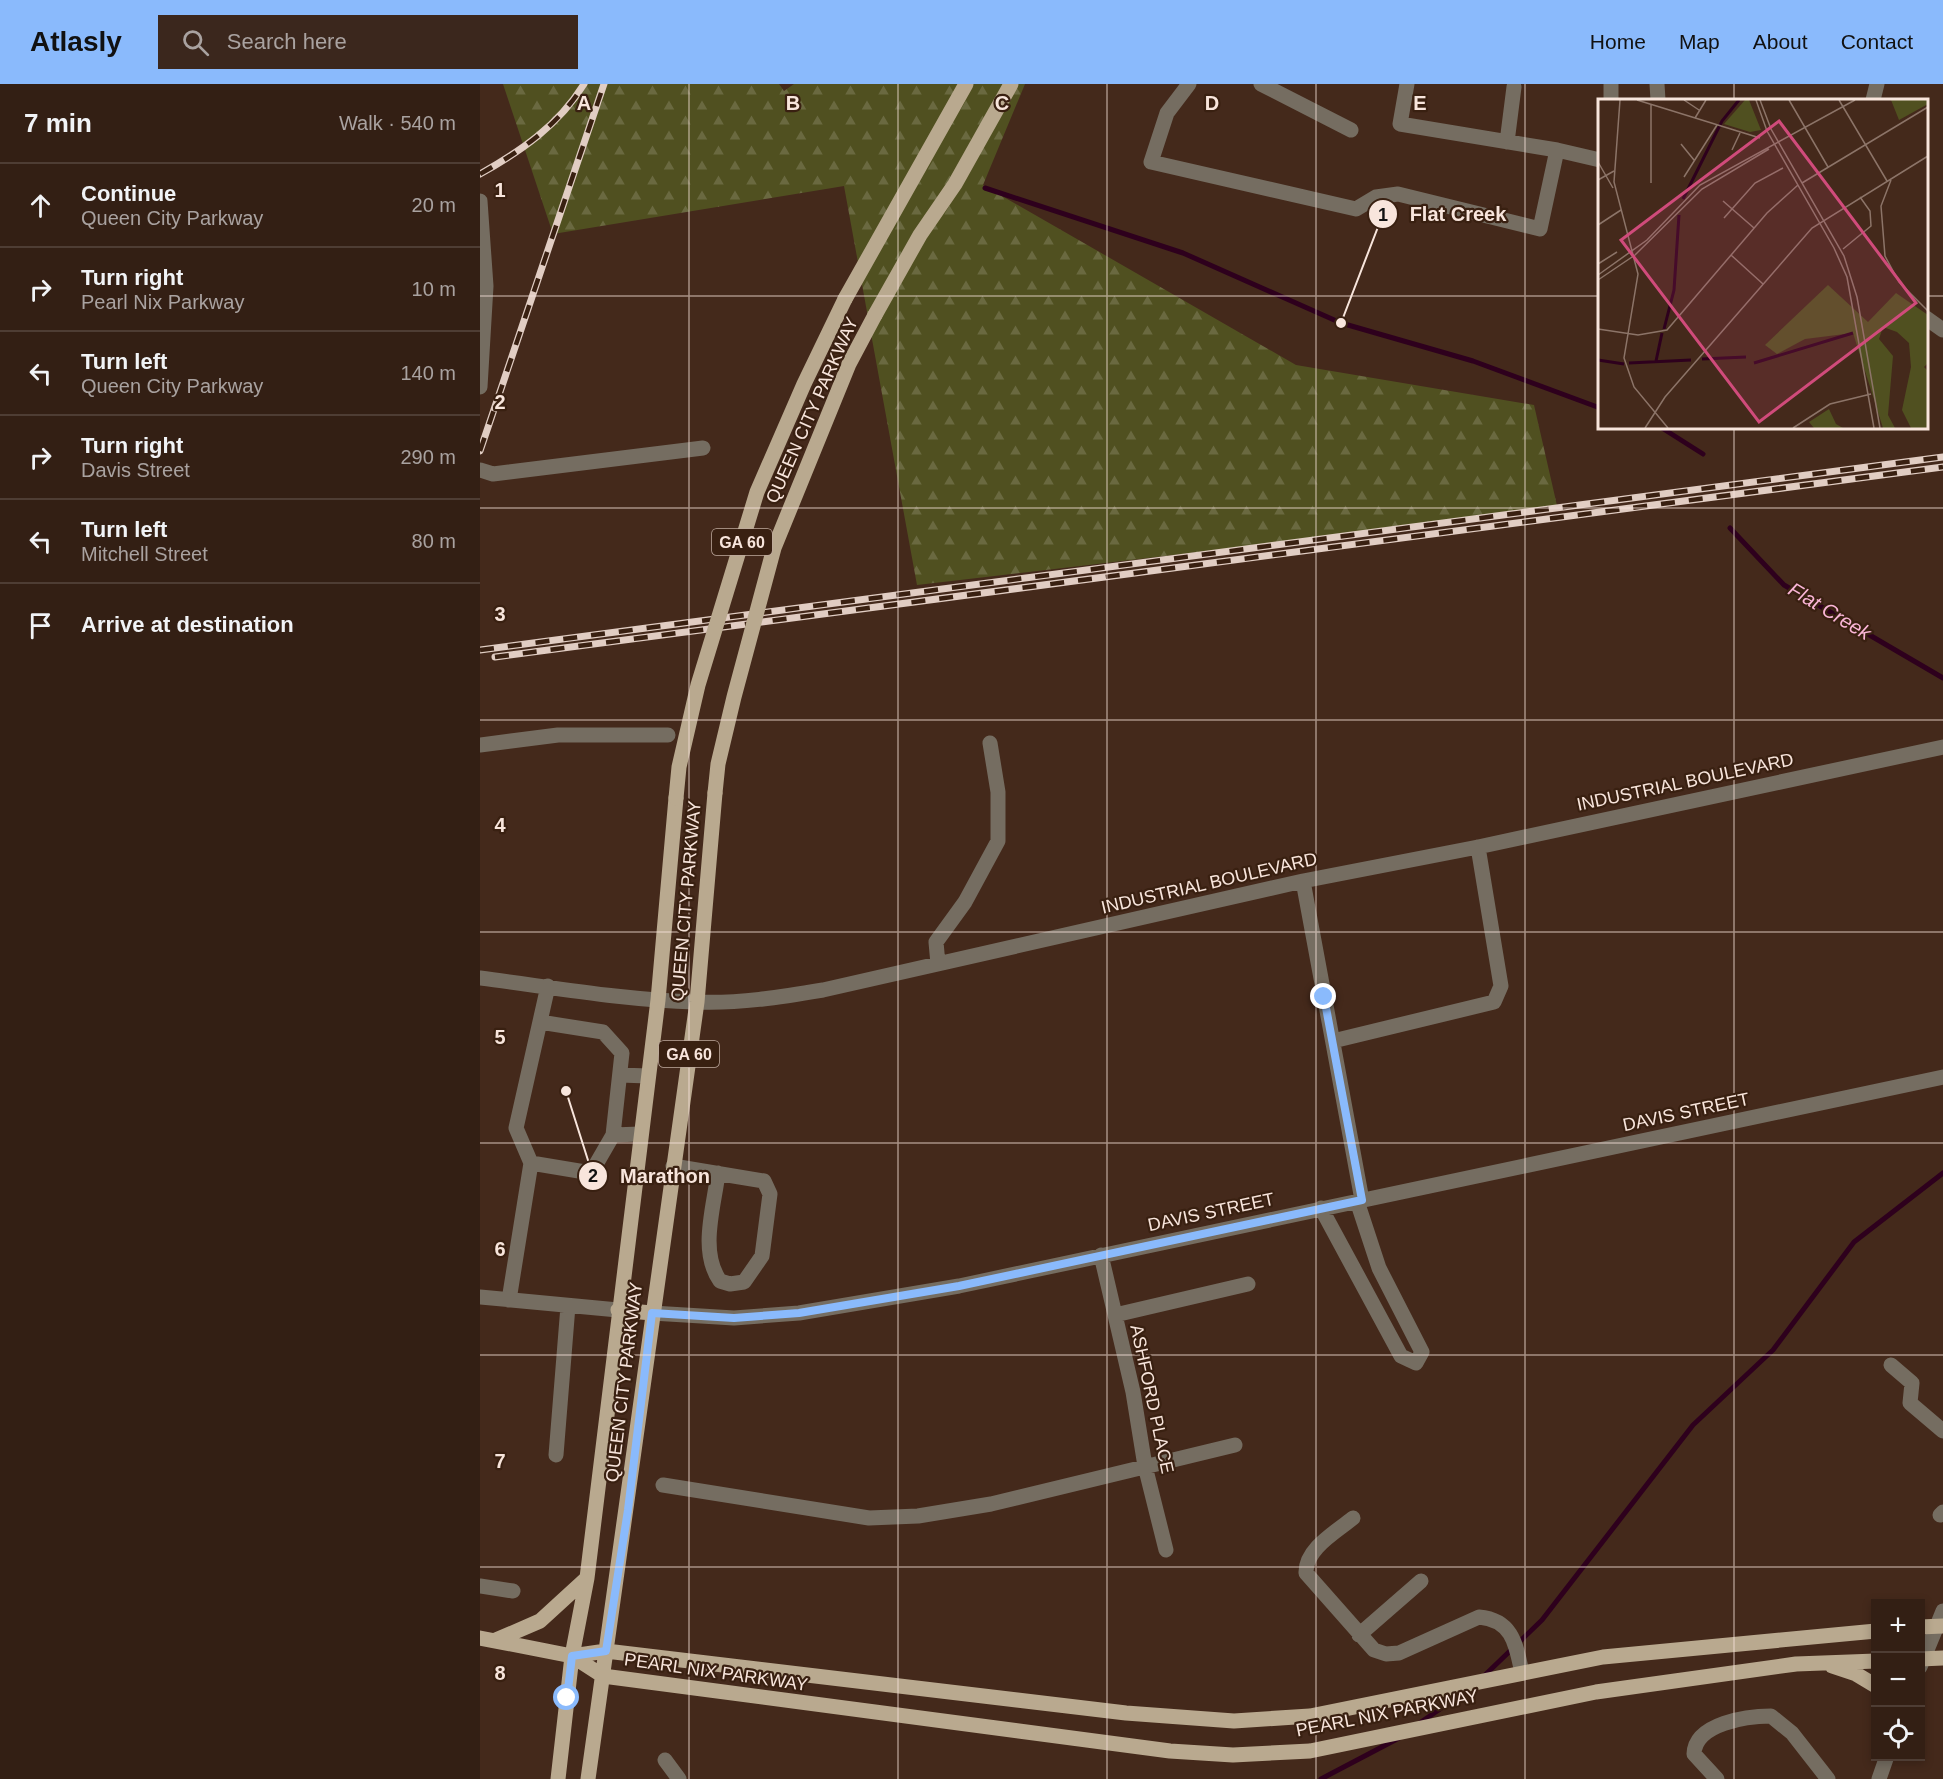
<!DOCTYPE html>
<meta charset="utf-8">
<style>
body{margin:0;font-family:Helvetica,sans-serif;background:#3b271d;color:#f1f3f6}
.controls{position:absolute;right:18px;bottom:18px;display:grid;overflow:hidden;border-radius:0px;box-shadow:0 3px 9px #0003}
.controls button{width:54px;height:54px;display:grid;place-items:center;padding:0;border:0;border-bottom:2px solid #4e3d34;background:#331f14;color:#f1f3f6;font:30px sans-serif}
.stop{position:absolute;width:18px;height:18px;margin:-14px;border:4px solid #8abafc;border-radius:50%;background:#fff}
.stop.end{background:#8abafc;border-color:#fff;box-shadow:0 2px 6px #0008}
.list{margin:0;padding:0;list-style:none}
h2{display:flex;justify-content:space-between;align-items:center;height:78px;margin:0;padding:0 24px;font-size:26px}
h2 small{font-size:20px;font-weight:400;color:#a9a2a0}
.list li{display:grid;grid-template-columns:39px 1fr auto;gap:18px;align-items:center;box-sizing:border-box;height:84px;padding:0 24px;border-top:2px solid #4e3d34}
.list b{display:block;font-size:22px;white-space:nowrap}
.list p{margin:0;font-size:20px;white-space:nowrap;color:#a9a2a0}
.list em{font-size:20px;font-style:normal;color:#a9a2a0}
.icon{flex:none;width:33px;height:33px;fill:none;stroke:currentColor;stroke-width:2;stroke-linecap:round;stroke-linejoin:round}
.map{position:relative;flex:none;width:1463px;height:1695px;overflow:hidden}
header{display:flex;align-items:center;gap:36px;box-sizing:border-box;height:84px;padding:0 30px;background:#8abafc;color:#111}
header strong{font-size:28px}
nav{display:flex;gap:33px;margin-inline-start:auto;font-size:21px}
.search{width:420px;height:54px;background:#3b271d;display:flex;align-items:center;gap:15px;box-sizing:border-box;padding:0 21px;border-radius:0px;color:#a9a2a0;font-size:22px}
main{display:flex}
aside{flex:1;background:#331f14}
.map>svg:first-child{display:block}
.forest{fill:url(#forest-firs)}
.lines{fill:none;stroke-linecap:round;stroke-linejoin:round}
.stream{stroke:#2e001d;stroke-width:5}
.minor{stroke:#756d61;stroke-width:15}
.major{stroke:#b9a98f;stroke-width:15}
.rail-casing{stroke:#e1cdc3;stroke-width:7}
.rail{stroke:#392011;stroke-width:4.5;stroke-dasharray:14;stroke-linecap:butt}
.major-bridge{stroke:#b9a98f;stroke-width:15}
.route{stroke:#8abafc;stroke-width:8}
.grid{fill:none;stroke:#f8e5dc;stroke-width:1.5;stroke-opacity:0.55}
.labels{text-anchor:middle;dominant-baseline:central;stroke-width:4.5;stroke-linejoin:round;paint-order:stroke}
.shield{fill:#392011;stroke:#bfaa9f;stroke-width:1.5}
.shield-label{font-size:16px;font-weight:bold;fill:#f8e5dc}
.street-label{font-size:18px;fill:#f8e5dc;stroke:#392011}
.water-label{font-size:20px;font-style:italic;fill:#fab5d7;stroke:#392011}
.inset-river{fill:none;stroke:#2e001d;stroke-width:3}
.inset-road{fill:none;stroke:#8c7468;stroke-width:1.5}
.view{fill:#d04b7b;fill-opacity:0.15;stroke:#d04b7b;stroke-width:3}
.inset-edge{fill:none;stroke:#f8e5dc;stroke-width:3}
.grid-label{font-size:20px;text-anchor:middle;font-weight:bold;fill:#f8e5dc;stroke:#392011;stroke-width:4.5;stroke-linejoin:round;paint-order:stroke}
.leader{fill:none;stroke:#f8e5dc;stroke-width:2}
.callout-dot{fill:#f8e5dc;stroke:#392011;stroke-width:2}
.mark-label{font-size:18px;text-anchor:middle;font-weight:bold;fill:#111}
.callout-label{font-size:20px;text-anchor:middle;font-weight:bold;fill:#f8e5dc;stroke:#392011;stroke-width:4.5;stroke-linejoin:round;paint-order:stroke}
</style>
<header>
<strong>Atlasly</strong>
<div class="search"><svg class="icon" aria-label="search" viewBox="0 0 24 24"><circle cx="10" cy="10" r="6"/><path d="M15 15l6 6"/></svg>Search here</div>
<nav><a>Home</a><a>Map</a><a>About</a><a>Contact</a></nav>
</header>
<main>
<aside>
<h2>7 min<small>Walk · 540 m</small></h2>
<ul class="list">
<li><svg class="icon" aria-label="ahead" viewBox="0 0 24 24"><path d="M12 20V5M6 11l6-6 6 6"/></svg><div><b>Continue</b><p>Queen City Parkway</p></div><em>20 m</em></li>
<li><svg class="icon" aria-label="right" viewBox="0 0 24 24"><path d="M7 20v-9h11M14 6l5 5-5 5"/></svg><div><b>Turn right</b><p>Pearl Nix Parkway</p></div><em>10 m</em></li>
<li><svg class="icon" aria-label="left" viewBox="0 0 24 24"><path d="M17 20v-9H6M10 6l-5 5 5 5"/></svg><div><b>Turn left</b><p>Queen City Parkway</p></div><em>140 m</em></li>
<li><svg class="icon" aria-label="right" viewBox="0 0 24 24"><path d="M7 20v-9h11M14 6l5 5-5 5"/></svg><div><b>Turn right</b><p>Davis Street</p></div><em>290 m</em></li>
<li><svg class="icon" aria-label="left" viewBox="0 0 24 24"><path d="M17 20v-9H6M10 6l-5 5 5 5"/></svg><div><b>Turn left</b><p>Mitchell Street</p></div><em>80 m</em></li>
<li><svg class="icon" aria-label="arrive" viewBox="0 0 24 24"><path d="M6 21V4h12l-3 4 3 4H6"/></svg><div><b>Arrive at destination</b></div></li>
</ul>
</aside>
<div class="map">
<svg width="1463" height="1695" viewBox="0 0 1463 1695">
<defs>
<pattern id="forest-firs" width="22" height="20" patternUnits="userSpaceOnUse" patternTransform="scale(1.5)"><rect width="22" height="20" fill="#505020"/><path d="M5 1l3.5 6h-7zM16 11l3.5 6h-7z" fill="#6a6940"/></pattern>
</defs>
<rect width="100%" height="100%" fill="#44291b"/>
<!-- forest -->
<path class="forest" d="M 23,0 L 299,0 L 304,7 L 314,0 L 545,0 L 503,101 L 816,281 L 1054,321 L 1078,426 L 437,501 L 364,102 L 73,150 Z"/>
<g class="lines">
<!-- stream -->
<path class="stream" d="M 505,104 L 703,169 L 861,239 L 993,277 L 1120,324
M 1182,344 L 1223,370
M 1250,444 L 1304,501 L 1463,594
M 1004,1592 L 1062,1536 L 1213,1341 L 1293,1266 L 1374,1158 L 1463,1089
M 941,1638 L 991,1604
M 841,1695 L 919,1654"/>
<!-- minor -->
<path class="minor" d="M 709,0 L 687,29 L 671,78 L 876,125 L 896,113 L 918,110 L 1060,145 L 1077,66 L 1120,76
M 781,0 L 871,46
M 927,0 L 920,40 L 1077,66
M 1177,0 L 1178,16
M 1131,16 L 1131,0
M 1393,16 L 1397,0
M 1027,58 L 1034,3
M 0,117 L 6,202 L 0,303
M 1446,234 L 1463,246
M 0,386 L 13,390 L 223,364
M 0,661 L 78,651 L 188,651
M 823,797 L 882,1116
M 458,880 L 456,858 L 485,818 L 518,757 L 518,708 L 510,659
M 0,894 C 71,903 143,916 215,918 C 258,920 301,913 343,906 L 823,797 L 998,763 L 1463,663
M 68,902 L 36,1044 L 51,1079 L 111,1089 L 133,1051 L 160,1050
M 60,938 L 123,948 L 142,969 L 133,1051
M 853,957 L 1014,918 L 1021,902 L 998,763
M 140,991 L 168,992
M 193,1082 L 284,1097 L 290,1110 L 282,1172 L 264,1198 L 250,1200 L 240,1197 C 219,1167 234,1123 238,1089
M 841,1124 L 921,1272 L 936,1279 L 942,1268 L 899,1184 L 877,1117
M 621,1171 L 653,1308 L 665,1382 L 686,1466
M 0,1213 L 138,1226
M 29,1216 L 51,1079
M 172,1229 L 254,1234 L 319,1229 L 479,1202 L 1463,993
M 635,1231 L 768,1200
M 1411,1281 L 1432,1299 L 1430,1319 L 1463,1347
M 76,1371 L 88,1222
M 183,1401 L 389,1434 L 438,1432 L 511,1420 L 755,1361
M 1460,1431 L 1463,1428
M 873,1434 C 856,1448 825,1465 826,1489 L 894,1566 L 906,1570 L 919,1569 L 999,1533 C 1033,1536 1036,1561 1042,1589
M 0,1502 L 33,1507
M 879,1551 L 941,1497
M 1440,1583 L 1463,1527
M 185,1676 L 199,1695
M 1237,1695 L 1214,1670 C 1215,1639 1268,1632 1291,1632 L 1312,1649 L 1348,1695
M 1399,1695 L 1407,1672"/>
<!-- major -->
<path class="major" d="M 365,215 L 486,0
M 395,231 L 440,151 L 475,100 L 531,0
M 138,1226 L 172,1229
M 1440,1543 L 1463,1542
M 0,1554 L 92,1572 L 123,1592 L 690,1667 L 753,1671 L 830,1667 L 1116,1608 L 1316,1580 L 1396,1577
M 16,1556 L 60,1537 L 107,1494
M 92,1572 L 126,1567 L 646,1629 L 754,1637 L 830,1632 L 1123,1573 L 1396,1547
M 1440,1575 L 1463,1574
M 1352,1582 L 1376,1590 L 1396,1602
M 78,1695 L 92,1572 L 107,1494 L 178,916 L 196,714
M 108,1695 L 217,918 L 235,709"/>
<!-- rail casing -->
<g class="rail-casing">
<path id="rail" d="M 0,90 C 41,67 79,41 104,0
M 0,367 L 124,0
M 0,566 L 1463,373
M 15,573 L 1463,383"/>
</g>
<!-- rail -->
<use href="#rail" class="rail"/>
<!-- major-bridge -->
<path class="major-bridge" d="M 235,709 L 238,680 L 254,613 L 294,464 L 369,280 L 395,231
M 196,714 L 199,683 L 218,601 L 277,408 L 324,300 L 365,215"/>
</g>
<g class="lines">
<!-- route -->
<path class="route" d="M 87,1614 L 92,1572 L 126,1567 L 148,1426 L 172,1229 L 254,1234 L 319,1229 L 479,1202 L 882,1116 L 844,913"/>
</g>
<!-- grid -->
<path class="grid" d="M 209,0 L 209,1695M 418,0 L 418,1695M 627,0 L 627,1695M 836,0 L 836,1695M 1045,0 L 1045,1695M 1254,0 L 1254,16M 0,212 L 1120,212M 1446,212 L 1463,212M 1254,344 L 1254,1695M 0,424 L 1463,424M 0,636 L 1463,636M 0,848 L 1463,848M 0,1059 L 1463,1059M 0,1271 L 1463,1271M 0,1483 L 1463,1483"/>
<g class="labels">
<!-- shield labels -->
<g class="shield">
<rect x="232" y="445" width="60" height="26" rx="4.5"/>
<rect x="179" y="957" width="60" height="26" rx="4.5"/>
</g>
<g class="shield-label">
<text x="262" y="458">GA 60</text>
<text x="209" y="970">GA 60</text>
</g>
<!-- street labels -->
<g class="street-label">
<text transform="translate(332 326) rotate(-66)">QUEEN CITY PARKWAY</text>
<text transform="translate(1205 698) rotate(-12)">INDUSTRIAL BOULEVARD</text>
<text transform="translate(729 799) rotate(-13)">INDUSTRIAL BOULEVARD</text>
<text transform="translate(206 817) rotate(-85)">QUEEN CITY PARKWAY</text>
<text transform="translate(1206 1028) rotate(-12)">DAVIS STREET</text>
<text transform="translate(731 1128) rotate(-12)">DAVIS STREET</text>
<text transform="translate(144 1298) rotate(-83)">QUEEN CITY PARKWAY</text>
<text transform="translate(672 1315) rotate(78)">ASHFORD PLACE</text>
<text transform="translate(236 1588) rotate(8)">PEARL NIX PARKWAY</text>
<text transform="translate(907 1629) rotate(-11)">PEARL NIX PARKWAY</text>
</g>
<!-- water labels -->
<g class="water-label">
<text transform="translate(1350 527) rotate(31)">Flat Creek</text>
</g>
</g>
<!-- overview -->
<g transform="translate(1118 15)">
<rect width="330" height="330" fill="#44291b"/>
<path d="M 230,186 L 270,223 L 298,194 L 330,216 L 330,264 L 326,268 L 330,272 L 330,329 L 313,329 L 304,311 L 313,268 L 311,244 L 299,233 L 285,228 L 281,240 L 295,257 L 290,316 L 297,329 L 285,329 L 255,234 L 207,240 L 179,255 L 167,246 Z" fill="#505020"/>
<path d="M 231,310 L 238,325 L 245,329 L 216,329 L 211,323 Z" fill="#505020"/>
<path d="M 147,1 L 151,1 L 163,31 L 152,33 L 126,25 ZM 293,1 L 330,1 L 330,5 L 301,21 Z" fill="#505020"/>
<path class="inset-river" d="M 85,100 L 124,22 L 141,1M 66,230 L 76,191 L 81,116M 104,260 L 148,258M 0,261 L 26,265M 58,262 L 64,234M 31,264 L 93,261M 156,264 L 255,234"/>
<path class="inset-road" d="M 22,1 L 16,83 L 40,175 L 26,259 L 36,288 L 70,329M 39,1 L 162,39M 86,1 L 101,11M 158,1 L 169,32 L 236,149 L 249,178 L 276,329M 162,1 L 173,30 L 246,157 L 259,198 L 282,329M 191,1 L 230,68M 241,1 L 289,82M 97,19 L 108,1M 83,45 L 96,61M 134,51 L 142,34M 0,63 L 15,89M 86,78 L 119,26M 0,81 L 16,72M 293,81 L 283,107 L 287,157 L 301,183 L 330,212M 53,84 L 53,5M 204,84 L 330,8M 125,102 L 156,129M 126,119 L 157,84 L 185,69M 0,126 L 23,111M 245,150 L 273,127 L 272,112 L 262,98M 133,156 L 165,185M 0,165 L 19,153M 0,176 L 49,141 L 102,86 L 257,1M 0,181 L 37,156 L 104,90 L 171,50M 0,230 L 40,236 L 69,231 L 169,114 L 200,86M 47,329 L 67,298 L 214,129 L 330,57M 195,329 L 232,305 L 273,295"/>
<path class="view" d="M 181,22 L 318,204 L 161,323 L 23,141 Z"/>
<rect width="330" height="330" class="inset-edge"/>
</g>
<g class="grid-label">
<text x="104" y="26">A</text>
<text x="313" y="26">B</text>
<text x="522" y="26">C</text>
<text x="732" y="26">D</text>
<text x="940" y="26">E</text>
<text x="20" y="113">1</text>
<text x="20" y="325">2</text>
<text x="20" y="537">3</text>
<text x="20" y="748">4</text>
<text x="20" y="960">5</text>
<text x="20" y="1172">6</text>
<text x="20" y="1384">7</text>
<text x="20" y="1596">8</text>
</g>
<!-- callouts -->
<path class="leader" d="M861 239L903 130M86 1007L113 1092"/>
<g class="callout-dot">
<circle cx="861" cy="239" r="6"/>
<circle cx="86" cy="1007" r="6"/>
<circle cx="903" cy="130" r="15"/>
<circle cx="113" cy="1092" r="15"/>
</g>
<g class="mark-label">
<text x="903" y="137">1</text>
<text x="113" y="1098">2</text>
</g>
<g class="callout-label">
<text x="978" y="137">Flat Creek</text>
<text x="185" y="1099">Marathon</text>
</g>
</svg>
<div class="controls">
<button>+</button>
<button>−</button>
<button><svg class="icon" aria-label="locate" viewBox="0 0 24 24"><circle cx="12" cy="12" r="6"/><path d="M12 2v4M12 18v4M2 12h4M18 12h4"/></svg></button>
</div>
<div class="stop" style="left:87px;top:1614px"></div>
<div class="stop end" style="left:844px;top:913px"></div>
</div>
</main>
